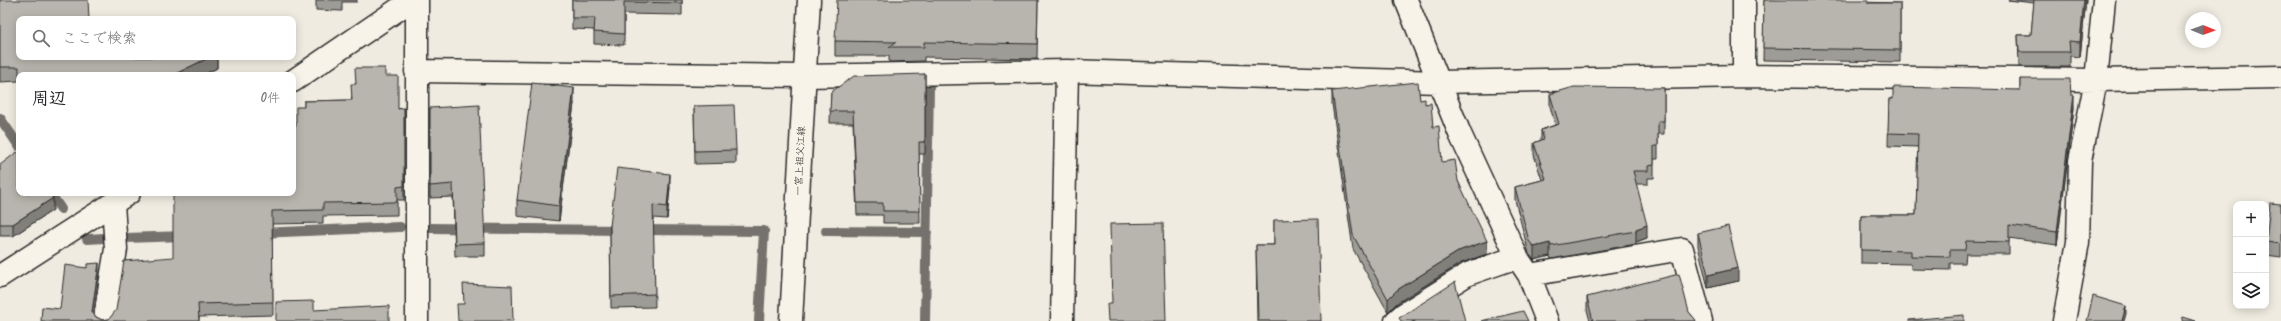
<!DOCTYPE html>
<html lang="ja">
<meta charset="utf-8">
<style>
body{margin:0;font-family:Kalam,"Klee One",sans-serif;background:#f6f6f6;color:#202124}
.controls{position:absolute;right:12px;bottom:12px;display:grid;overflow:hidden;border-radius:8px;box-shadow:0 2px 10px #0003}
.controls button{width:36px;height:36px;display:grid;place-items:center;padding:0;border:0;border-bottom:1px solid #e0e0e0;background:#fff;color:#202124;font:20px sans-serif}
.compass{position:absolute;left:2185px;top:12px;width:36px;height:36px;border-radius:50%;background:#fff;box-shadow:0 2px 10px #0003;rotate:91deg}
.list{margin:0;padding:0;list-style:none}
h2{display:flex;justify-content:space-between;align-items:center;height:52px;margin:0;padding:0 16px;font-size:17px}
h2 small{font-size:13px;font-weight:400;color:#757577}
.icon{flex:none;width:22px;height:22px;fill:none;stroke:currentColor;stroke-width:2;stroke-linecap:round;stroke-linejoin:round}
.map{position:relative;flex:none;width:2281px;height:321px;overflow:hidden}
.search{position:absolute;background:#fff;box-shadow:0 2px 10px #0003;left:16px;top:16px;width:280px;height:44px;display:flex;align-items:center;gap:10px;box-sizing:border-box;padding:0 14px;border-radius:8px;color:#757577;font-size:15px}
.panel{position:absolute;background:#fff;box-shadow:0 2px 10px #0003;left:16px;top:72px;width:280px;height:124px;border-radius:8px}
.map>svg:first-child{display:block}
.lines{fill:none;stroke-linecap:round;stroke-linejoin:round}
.stream{stroke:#74726e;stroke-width:10}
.minor-casing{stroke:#2b2b2b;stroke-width:25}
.major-casing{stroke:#2b2b2b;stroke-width:25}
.minor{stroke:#f7f3e8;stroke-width:22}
.major{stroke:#f7f3e8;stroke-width:22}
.wall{fill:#9e9c96;stroke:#2b2b2b}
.shaded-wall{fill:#817f7a;stroke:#2b2b2b}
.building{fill:#b8b5ae;stroke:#2b2b2b}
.labels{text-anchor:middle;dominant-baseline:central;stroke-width:3.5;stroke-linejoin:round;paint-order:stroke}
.street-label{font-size:10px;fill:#2b2b2b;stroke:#f7f3e8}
</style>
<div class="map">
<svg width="2281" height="321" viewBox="0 0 2281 321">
<rect width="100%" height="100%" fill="#efebe0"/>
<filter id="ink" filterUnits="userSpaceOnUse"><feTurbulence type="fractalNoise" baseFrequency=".025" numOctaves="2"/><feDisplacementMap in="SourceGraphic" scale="8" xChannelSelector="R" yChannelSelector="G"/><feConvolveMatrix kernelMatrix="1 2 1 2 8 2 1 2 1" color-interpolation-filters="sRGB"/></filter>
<g filter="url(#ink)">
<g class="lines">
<!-- stream -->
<path class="stream" d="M 0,118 L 19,146
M 50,193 L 61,209
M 430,228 L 622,230
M 640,230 L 764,231 L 759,321
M 826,231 L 927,232
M 259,233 L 400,227
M 125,238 L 185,236
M 87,239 L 105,238
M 925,321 L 929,86"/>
<!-- minor casing -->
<g class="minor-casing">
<path id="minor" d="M 417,0 L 417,321
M 416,71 L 805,76 L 1067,71 L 1439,82 L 1744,76 L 2096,80 L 2281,77
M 1744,76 L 1744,0
M 1521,263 L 1529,275 L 1547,321
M 1529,275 L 1682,249 L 1701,321
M 104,321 L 116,249 L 113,204
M 1062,321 L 1067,71
M 1396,321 L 1404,314 L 1468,274 L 1517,257 L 1460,134 L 1406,0
M 2064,321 L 2078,242 L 2080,161 L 2096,80 L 2104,0"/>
</g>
<!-- major casing -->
<g class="major-casing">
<path id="major" d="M 293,81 L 412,0
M 0,276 L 129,193
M 791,321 L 809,0"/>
</g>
<!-- minor -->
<use href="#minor" class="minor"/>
<!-- major -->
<use href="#major" class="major"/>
</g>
<!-- wall -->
<path class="wall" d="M 0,0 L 19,19 L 217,57 L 217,68 L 203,75 L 19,75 L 19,81 L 0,82 Z
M 316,0 L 357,0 L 357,2 L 342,2 L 342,11 L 316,10 Z
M 572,0 L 682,0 L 682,15 L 624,14 L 624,45 L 594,44 L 594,30 L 572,29 Z
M 1038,0 L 1037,59 L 924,57 L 924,61 L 889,62 L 889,56 L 835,56 L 835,41 Z
M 1764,0 L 1900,3 L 1900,62 L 1763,60 Z
M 2008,0 L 2086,0 L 2080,57 L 2070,56 L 2070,67 L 2019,67 L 2018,35 L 2031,35 L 2034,3 Z
M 925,74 L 925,154 L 919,154 L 920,223 L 883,223 L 883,215 L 857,215 L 853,123 L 830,123 L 831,92 Z
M 385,76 L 398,109 L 404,108 L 404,200 L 397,200 L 397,215 L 323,216 L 323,223 L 272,224 L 273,315 L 199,317 L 199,321 L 41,321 L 60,309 L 99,276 L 94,314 L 96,317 L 102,320 L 109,319 L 173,257 L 293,193 L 296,126 L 304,107 L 304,101 L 351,100 L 355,84 Z
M 2020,79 L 2071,95 L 2074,108 L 2057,245 L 2009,238 L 2009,254 L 1966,254 L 1965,263 L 1950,263 L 1950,270 L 1911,269 L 1911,264 L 1861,263 L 1861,215 L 1916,215 L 1918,147 L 1888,146 L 1889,99 L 2020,90 Z
M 1664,88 L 1664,134 L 1658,134 L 1658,159 L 1654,159 L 1654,178 L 1648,178 L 1648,184 L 1636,184 L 1647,238 L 1636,242 L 1636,244 L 1551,259 L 1550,256 L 1534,260 L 1529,254 L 1515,200 L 1515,187 L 1542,180 L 1534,155 L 1534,143 L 1541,140 L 1541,130 L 1555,125 L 1550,106 L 1550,94 Z
M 1332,91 L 1420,100 L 1425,104 L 1433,127 L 1442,162 L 1458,181 L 1487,254 L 1461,263 L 1397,303 L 1388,312 L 1353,249 L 1332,104 Z
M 574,103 L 559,221 L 517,216 L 517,200 Z
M 694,106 L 736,150 L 736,163 L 695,164 Z
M 430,108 L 485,243 L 485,256 L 455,256 L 453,197 L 430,198 Z
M 0,165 L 53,210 L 13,236 L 0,236 Z
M 670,187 L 667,219 L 653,218 L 655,307 L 611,308 L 610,226 Z
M 2281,204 L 2281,257 L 2266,255 L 2266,239 Z
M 1274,220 L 1321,321 L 1257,321 L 1256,245 L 1274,245 Z
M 1698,233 L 1738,281 L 1708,288 L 1698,246 Z
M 1587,297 L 1689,312 L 1696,321 L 1590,321 L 1587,310 Z"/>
<!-- shaded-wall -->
<path class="shaded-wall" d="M 2084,0 L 2086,0 L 2080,57 L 2080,42 Z
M 210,57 L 217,57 L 217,68 L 203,75 L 173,75 Z
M 574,88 L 574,103 L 559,221 L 559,206 Z
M 2074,95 L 2074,108 L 2057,245 L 2057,232 Z
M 670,174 L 670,187 L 667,219 L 667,207 Z
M 53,198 L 53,210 L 13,236 L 13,224 Z
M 1647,225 L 1647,238 L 1636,242 L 1636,229 Z
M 1487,241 L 1487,254 L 1461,263 L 1397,303 L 1388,312 L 1388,299 L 1397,290 L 1461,250 Z
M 1550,243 L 1550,256 L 1534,260 L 1534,247 Z
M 99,263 L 99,276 L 93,321 L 92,312 Z
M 1738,268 L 1738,281 L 1708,288 L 1708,275 Z
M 2126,306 L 2126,314 L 2124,321 L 2122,321 Z"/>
<!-- building -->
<path class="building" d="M 0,0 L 88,0 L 89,19 L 19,19 L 19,57 L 210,57 L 173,75 L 19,75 L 19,67 L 0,67 Z
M 572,0 L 682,0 L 682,3 L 624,2 L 624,34 L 594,32 L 595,18 L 572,18 Z
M 837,0 L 1038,0 L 1037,44 L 924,42 L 924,47 L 889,47 L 896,42 L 835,41 Z
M 1764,0 L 1868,0 L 1868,3 L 1900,3 L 1900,50 L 1763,48 Z
M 2034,0 L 2084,0 L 2080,42 L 2069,41 L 2070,52 L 2019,52 L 2018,35 L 2031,35 Z
M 164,18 L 164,19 L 137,19 Z
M 355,68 L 385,68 L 385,76 L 398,76 L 398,109 L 404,108 L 404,186 L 397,187 L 397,202 L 323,203 L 323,210 L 272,211 L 273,302 L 198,304 L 199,321 L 41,321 L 42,307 L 60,309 L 65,265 L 87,268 L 87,264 L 99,263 L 92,312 L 96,317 L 102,320 L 109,319 L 116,310 L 124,261 L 173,257 L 173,193 L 293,193 L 293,127 L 296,126 L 296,107 L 304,107 L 304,101 L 352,100 L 351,84 L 356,84 Z
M 925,74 L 925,142 L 919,142 L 920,211 L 883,211 L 883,203 L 857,203 L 853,111 L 830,111 L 831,92 L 854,76 Z
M 2020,79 L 2070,79 L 2071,95 L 2074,95 L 2057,232 L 2009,225 L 2009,242 L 1966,241 L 1965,250 L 1950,250 L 1950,257 L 1911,256 L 1911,251 L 1861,250 L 1861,215 L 1916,215 L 1918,134 L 1888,133 L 1889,99 L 1893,99 L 1893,87 L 2020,90 Z
M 1418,82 L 1420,100 L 1425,99 L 1425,104 L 1431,103 L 1433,127 L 1439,126 L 1442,162 L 1455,160 L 1458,181 L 1487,241 L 1461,250 L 1397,290 L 1388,299 L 1353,235 L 1332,91 Z
M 532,83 L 574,88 L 559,206 L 517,200 Z
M 1574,87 L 1664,88 L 1664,121 L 1658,121 L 1658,146 L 1654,146 L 1654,165 L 1648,166 L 1648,171 L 1633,171 L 1647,225 L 1636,229 L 1636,231 L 1551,246 L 1550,243 L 1534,247 L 1529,241 L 1515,187 L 1546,179 L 1534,143 L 1544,139 L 1541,130 L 1559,124 L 1550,94 Z
M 479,105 L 485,243 L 455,244 L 453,184 L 430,186 L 430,108 Z
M 734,105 L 736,150 L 695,151 L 694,106 Z
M 17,152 L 19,154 L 19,193 L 50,193 L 53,198 L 13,224 L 0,224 L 0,165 Z
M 617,168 L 670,174 L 667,207 L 653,205 L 655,294 L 611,296 L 610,226 Z
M 2270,203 L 2281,204 L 2281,244 L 2266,242 Z
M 1318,219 L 1321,321 L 1258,321 L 1256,245 L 1274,245 L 1274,220 Z
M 1163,223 L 1166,321 L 1108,321 L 1107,304 L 1112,304 L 1110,224 Z
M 1728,226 L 1738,268 L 1708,275 L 1698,233 Z
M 1679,274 L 1689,312 L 1695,319 L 1696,321 L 1593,321 L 1587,297 Z
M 1455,282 L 1465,321 L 1401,321 L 1399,318 Z
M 463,284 L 512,286 L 513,321 L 458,321 L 457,304 L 464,304 Z
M 2093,296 L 2126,306 L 2122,321 L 2087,321 Z
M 314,301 L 314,310 L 389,306 L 389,321 L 276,321 L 276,302 Z
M 1523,311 L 1528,321 L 1481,321 Z
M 1964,315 L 1964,321 L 1909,321 L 1909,320 Z
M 2183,317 L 2196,321 L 2182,321 Z"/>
</g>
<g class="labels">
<!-- street labels -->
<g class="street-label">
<text transform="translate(800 161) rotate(-87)">一宮上祖父江線</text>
</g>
</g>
</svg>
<div class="controls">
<button>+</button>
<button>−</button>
<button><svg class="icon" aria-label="layers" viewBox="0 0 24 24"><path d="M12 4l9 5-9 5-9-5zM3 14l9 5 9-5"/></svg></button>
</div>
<svg class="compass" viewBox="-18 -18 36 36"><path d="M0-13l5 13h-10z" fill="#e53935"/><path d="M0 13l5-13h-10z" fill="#757577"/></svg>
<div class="search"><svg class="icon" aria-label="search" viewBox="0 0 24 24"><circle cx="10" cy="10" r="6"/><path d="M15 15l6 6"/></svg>ここで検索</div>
<section class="panel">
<h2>周辺<small>0件</small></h2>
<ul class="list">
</ul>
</section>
</div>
